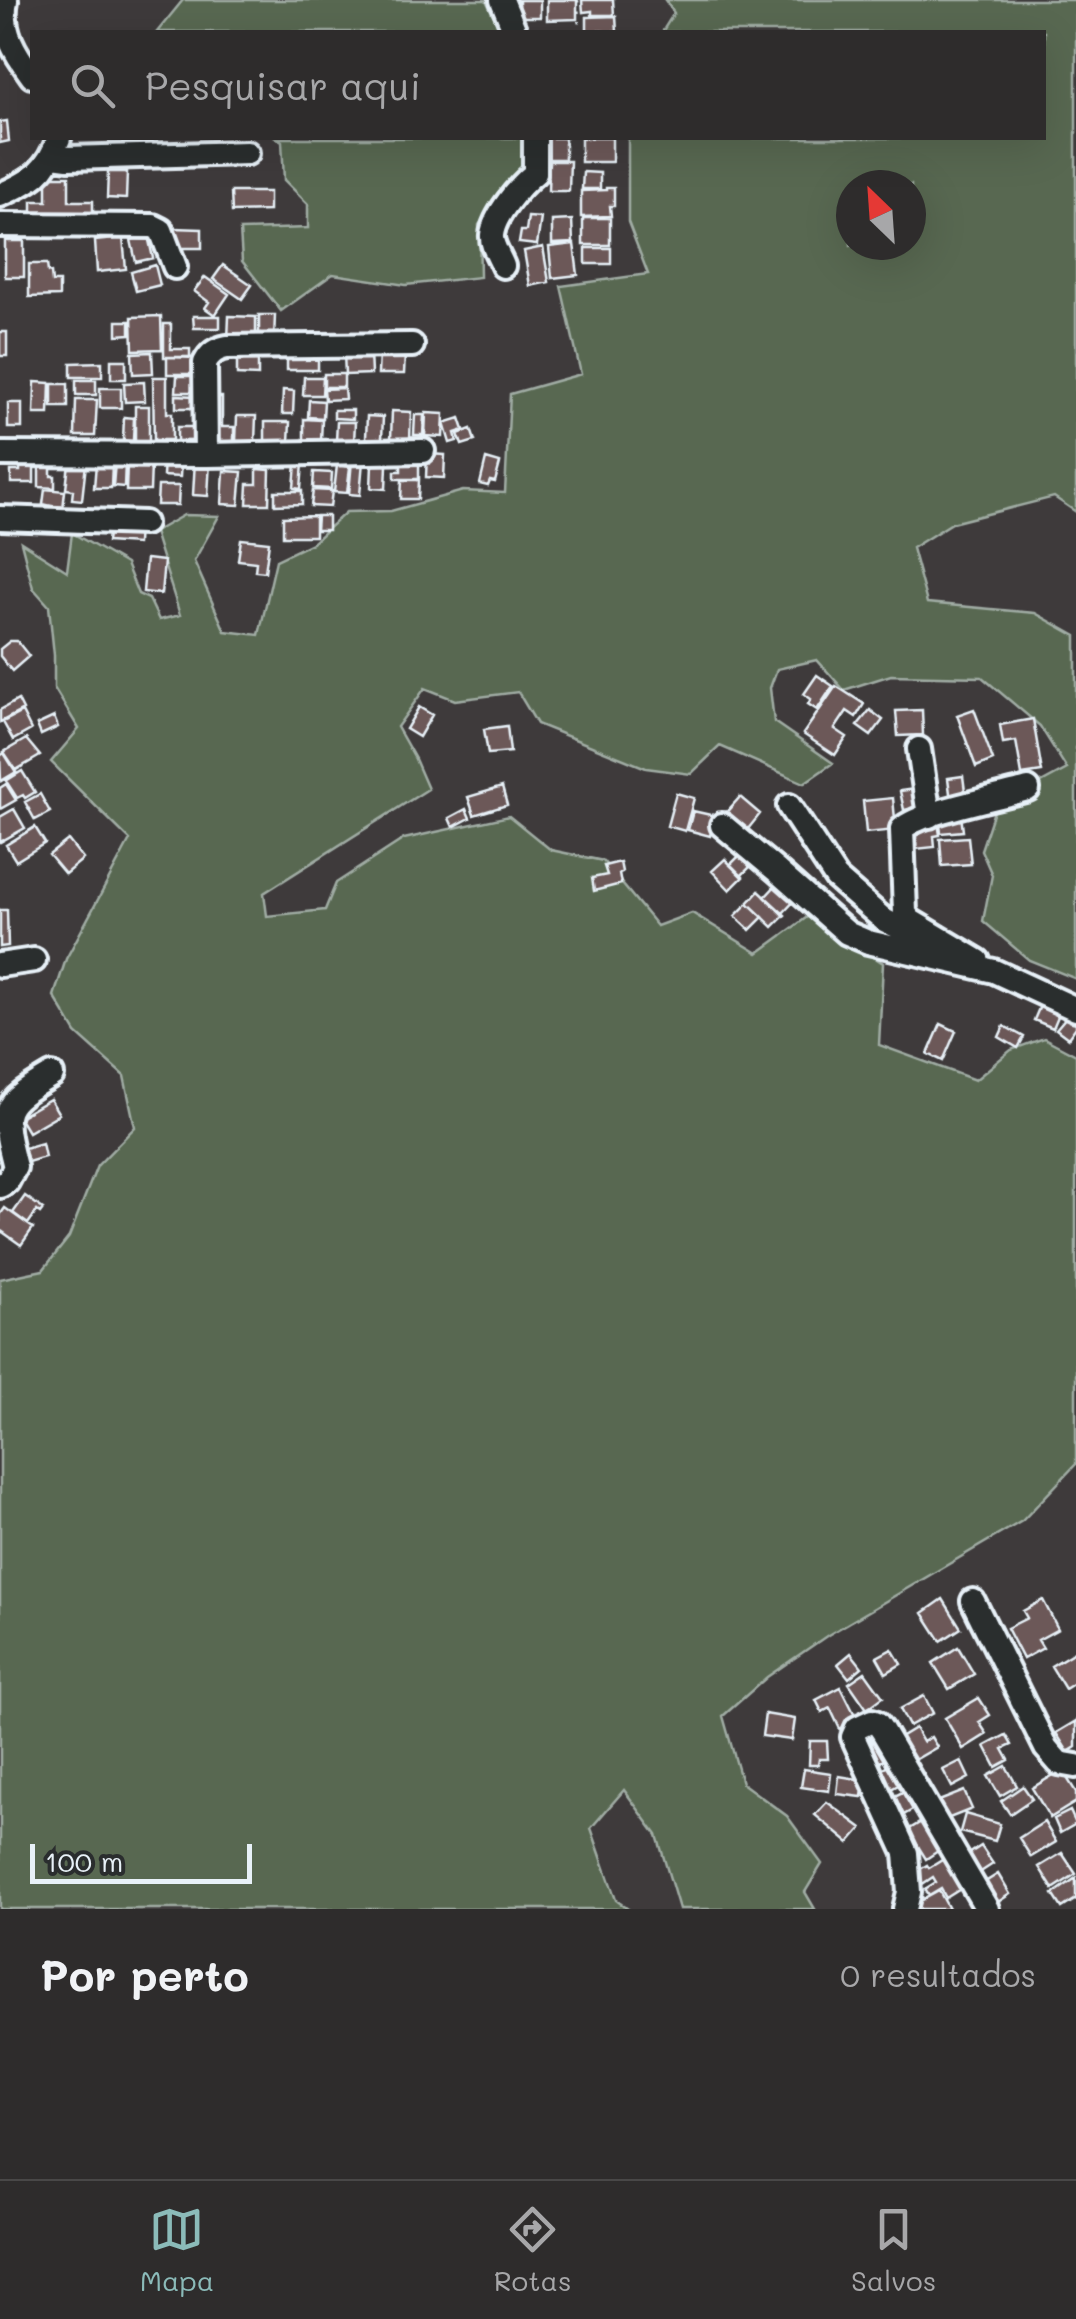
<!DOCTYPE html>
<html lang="pt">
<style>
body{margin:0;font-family:Mali,sans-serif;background:#363434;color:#f1f3f6}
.compass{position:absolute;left:836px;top:170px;width:90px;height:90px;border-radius:50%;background:#2e2c2c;box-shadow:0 10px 40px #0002;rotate:335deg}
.scale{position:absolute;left:30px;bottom:25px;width:222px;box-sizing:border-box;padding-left:10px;border:5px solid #e8f1f8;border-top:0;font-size:28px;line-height:35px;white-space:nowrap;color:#e8f1f8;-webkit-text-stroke:8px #2a2d2e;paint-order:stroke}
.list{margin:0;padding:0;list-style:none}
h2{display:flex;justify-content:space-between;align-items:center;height:130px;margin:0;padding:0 40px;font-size:42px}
h2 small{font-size:32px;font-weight:400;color:#a7a7a9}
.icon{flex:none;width:55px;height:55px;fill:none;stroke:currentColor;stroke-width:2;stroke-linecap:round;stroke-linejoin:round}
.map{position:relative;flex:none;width:1076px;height:1909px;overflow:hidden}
.search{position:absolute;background:#2e2c2c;box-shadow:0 10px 40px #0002;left:30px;right:30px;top:30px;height:110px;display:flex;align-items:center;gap:25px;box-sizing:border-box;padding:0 35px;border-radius:0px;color:#a7a7a9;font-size:38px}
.sheet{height:270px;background:#2e2c2c}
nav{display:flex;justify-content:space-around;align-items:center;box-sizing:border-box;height:140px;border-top:2px solid #494848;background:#2e2c2c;font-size:28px;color:#a7a7a9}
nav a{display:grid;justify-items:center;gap:5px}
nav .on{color:#8bbbb9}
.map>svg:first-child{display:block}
.green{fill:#586851;stroke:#a0aca4;stroke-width:2.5;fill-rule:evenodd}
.building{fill:#6c5959;stroke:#e8f1f8;stroke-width:2.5}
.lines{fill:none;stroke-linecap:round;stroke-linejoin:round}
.minor-casing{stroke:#e8f1f8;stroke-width:30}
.path{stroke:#e8f1f8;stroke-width:2.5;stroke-dasharray:2.5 8;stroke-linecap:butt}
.minor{stroke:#2a2d2e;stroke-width:22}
</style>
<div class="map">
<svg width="1076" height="1909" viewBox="0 0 1076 1909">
<rect width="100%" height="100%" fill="#3e3a3b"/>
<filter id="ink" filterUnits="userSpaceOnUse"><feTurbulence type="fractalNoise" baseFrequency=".01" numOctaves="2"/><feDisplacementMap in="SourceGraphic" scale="20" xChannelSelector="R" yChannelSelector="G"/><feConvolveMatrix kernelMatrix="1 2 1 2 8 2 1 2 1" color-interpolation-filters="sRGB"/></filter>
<g filter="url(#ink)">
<!-- green -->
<path class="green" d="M 183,0 L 486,0 L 501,32 L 157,32 Z
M 665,0 L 1076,0 L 1076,512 L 1054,497 L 952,523 L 912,548 L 927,603 L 1035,613 L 1076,636 L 1076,979 L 1029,960 L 983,921 L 992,875 L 981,850 L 995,808 L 1067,769 L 1040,726 L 982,677 L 891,675 L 844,690 L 817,660 L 777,669 L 770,688 L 774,722 L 833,763 L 804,783 L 720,746 L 691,774 L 646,768 L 537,724 L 518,692 L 455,700 L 425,688 L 397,727 L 415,759 L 428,789 L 264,893 L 267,916 L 325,910 L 336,883 L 404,839 L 509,816 L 551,850 L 603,861 L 657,926 L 692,913 L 758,953 L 810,915 L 883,963 L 879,1045 L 975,1080 L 1011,1050 L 1044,1038 L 1076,1055 L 1076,1464 L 1022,1521 L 828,1635 L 767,1677 L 723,1716 L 742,1783 L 787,1816 L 822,1864 L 805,1892 L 815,1909 L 679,1909 L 657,1835 L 624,1790 L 591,1828 L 616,1900 L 628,1909 L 0,1909 L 0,1279 L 43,1270 L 69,1237 L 97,1166 L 135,1127 L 124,1076 L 76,1033 L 54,996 L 66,959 L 130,840 L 51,762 L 79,729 L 54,688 L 54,655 L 49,606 L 33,588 L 21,542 L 67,571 L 72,533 L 126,564 L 138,594 L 149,599 L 159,620 L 180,615 L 154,532 L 184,515 L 219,516 L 194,561 L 225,631 L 259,635 L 276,560 L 312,543 L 346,512 L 391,511 L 463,491 L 505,493 L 510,394 L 581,374 L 561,286 L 648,274 L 628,222 L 628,138 L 1044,138 L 1044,32 L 662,32 L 674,13 ZM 851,185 L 911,185 L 911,245 L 851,245 Z
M 277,138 L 521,138 L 524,163 L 479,225 L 480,277 L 406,285 L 333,274 L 281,311 L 242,261 L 240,230 L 308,228 L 308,204 L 284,180 L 282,141 Z"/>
<!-- building -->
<path class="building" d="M 519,0 L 540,0 L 540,17 L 519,17 Z
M 547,0 L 577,0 L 577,19 L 547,20 Z
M 582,0 L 613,0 L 614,15 L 592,15 L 592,11 L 583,12 Z
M 616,16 L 617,32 L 587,30 L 587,17 Z
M 7,121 L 9,141 L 0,143 L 0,122 Z
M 547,138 L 565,138 L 565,159 L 547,159 Z
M 581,138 L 612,138 L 612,162 L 581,162 Z
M 549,161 L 570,161 L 569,191 L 548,191 Z
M 108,172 L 127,172 L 126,199 L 107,198 Z
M 583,172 L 600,173 L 600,189 L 582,189 Z
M 47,176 L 69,176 L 69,201 L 93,201 L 93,221 L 32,221 L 32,201 L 47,201 Z
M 606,188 L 614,188 L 614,206 L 610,206 L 611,216 L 581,217 L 581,191 L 606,190 Z
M 231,192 L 269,192 L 269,211 L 232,212 Z
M 528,217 L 541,218 L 537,245 L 519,243 L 521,231 L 526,231 Z
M 583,218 L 610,218 L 610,245 L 583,245 Z
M 572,220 L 573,243 L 552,244 L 552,221 Z
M 174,228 L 202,229 L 202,248 L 174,248 Z
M 148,236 L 153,258 L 136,262 L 131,240 Z
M 123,238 L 126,269 L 97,272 L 95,241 Z
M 5,241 L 24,241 L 24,277 L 5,277 Z
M 574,244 L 578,275 L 552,278 L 549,247 Z
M 543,247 L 549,282 L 530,286 L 524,251 Z
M 586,248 L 611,248 L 611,264 L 586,264 Z
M 29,264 L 47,264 L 48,272 L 51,273 L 52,282 L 59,282 L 59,296 L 29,297 Z
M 155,265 L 160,285 L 136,291 L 131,272 Z
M 223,265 L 252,285 L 242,299 L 213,279 Z
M 205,277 L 229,294 L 215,315 L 205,308 L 209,302 L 194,291 Z
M 259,315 L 275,315 L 274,340 L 259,340 Z
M 161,316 L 162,349 L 133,350 L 132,317 Z
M 193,316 L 220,316 L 220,328 L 194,328 Z
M 229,316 L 256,317 L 256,340 L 228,340 Z
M 117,321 L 130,321 L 130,334 L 117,335 Z
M 164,324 L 171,324 L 171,349 L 190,349 L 190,357 L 164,357 Z
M 0,332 L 7,332 L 7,356 L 0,356 Z
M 287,351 L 318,352 L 318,370 L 287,370 Z
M 152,352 L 153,373 L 133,374 L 132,353 Z
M 370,352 L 371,374 L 345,375 L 344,353 Z
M 379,354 L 405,355 L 404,374 L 378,374 Z
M 167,357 L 197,358 L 197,374 L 167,374 Z
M 237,358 L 258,358 L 258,376 L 237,375 Z
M 111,360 L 126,360 L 126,379 L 111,379 Z
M 102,362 L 102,377 L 71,377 L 71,363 Z
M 324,374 L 344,374 L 344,387 L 324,387 Z
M 177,376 L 200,376 L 200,392 L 176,392 Z
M 153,377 L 167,377 L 167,413 L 172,413 L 172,440 L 154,440 Z
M 304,377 L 323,377 L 322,395 L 303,395 Z
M 76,380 L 96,380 L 96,395 L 76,395 Z
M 35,382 L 50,383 L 49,414 L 34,414 Z
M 144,382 L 145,401 L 125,402 L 124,383 Z
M 52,384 L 68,384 L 68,407 L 52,407 Z
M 100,388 L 121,388 L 121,408 L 100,408 Z
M 344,388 L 345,399 L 325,400 L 324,389 Z
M 283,390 L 294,391 L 293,414 L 282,414 Z
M 176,395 L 194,396 L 194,408 L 176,408 Z
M 212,397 L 222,397 L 222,427 L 234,427 L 234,444 L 211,444 Z
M 76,400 L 97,400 L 95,436 L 75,436 Z
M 309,400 L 324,401 L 323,418 L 308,417 Z
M 8,403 L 22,403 L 22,428 L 8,428 Z
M 135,406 L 149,406 L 149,442 L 135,442 Z
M 334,410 L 353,410 L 353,419 L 334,418 Z
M 392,411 L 411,412 L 410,440 L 391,439 Z
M 426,413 L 444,414 L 443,437 L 425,436 Z
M 415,415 L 424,415 L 423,435 L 414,435 Z
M 237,416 L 256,416 L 255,442 L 236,441 Z
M 367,416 L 383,417 L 382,439 L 366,438 Z
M 124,417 L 134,418 L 133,441 L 123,440 Z
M 460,418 L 464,430 L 455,433 L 457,441 L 450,443 L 444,423 Z
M 304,419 L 322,420 L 321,441 L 304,440 Z
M 265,422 L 290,422 L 289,442 L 265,442 Z
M 337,422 L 355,422 L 354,442 L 336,441 Z
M 177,427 L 194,427 L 194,441 L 177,441 Z
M 471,429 L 475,441 L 462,445 L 458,434 Z
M 427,454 L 445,455 L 444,478 L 426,477 Z
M 401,456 L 419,456 L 419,479 L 395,479 L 395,471 L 401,471 Z
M 164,458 L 181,459 L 180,477 L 163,476 Z
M 486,459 L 500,463 L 495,482 L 490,481 L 488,486 L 480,484 Z
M 195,460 L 210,461 L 208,496 L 193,495 Z
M 352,460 L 363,461 L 360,495 L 349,494 Z
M 20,462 L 34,462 L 34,483 L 11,483 L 11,471 L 20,471 Z
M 115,462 L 125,463 L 124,487 L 113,486 Z
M 69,463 L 86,464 L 82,500 L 72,499 L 73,490 L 66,489 Z
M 96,463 L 112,463 L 111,488 L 94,488 Z
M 127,463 L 151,464 L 150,491 L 126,491 Z
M 296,463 L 303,463 L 301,489 L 294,488 Z
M 39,464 L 51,464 L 51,476 L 55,476 L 55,488 L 39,487 Z
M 372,464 L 387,465 L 386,489 L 371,488 Z
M 337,465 L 350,467 L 347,493 L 334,492 Z
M 257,469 L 270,470 L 269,504 L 247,504 L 248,484 L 257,484 Z
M 224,471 L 242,472 L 239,505 L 222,504 Z
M 314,472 L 332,473 L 331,489 L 313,488 Z
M 402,480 L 419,480 L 418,499 L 401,499 Z
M 158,486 L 179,486 L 178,505 L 157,505 Z
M 45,489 L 65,491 L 63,509 L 43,504 Z
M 313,490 L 332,491 L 330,507 L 311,506 Z
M 275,491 L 302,491 L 302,504 L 275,505 Z
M 315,516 L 315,536 L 283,536 L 283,517 Z
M 317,516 L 328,516 L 328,530 L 316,530 Z
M 109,523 L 138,525 L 137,544 L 107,542 Z
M 241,539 L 269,542 L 265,572 L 255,571 L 256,562 L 238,560 Z
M 146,559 L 164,561 L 161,594 L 143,592 Z
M 10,641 L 17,641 L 29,656 L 12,671 L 0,656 L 0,649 Z
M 817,675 L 833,686 L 817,710 L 808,704 L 811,699 L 804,694 Z
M 836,686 L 864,704 L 856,717 L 847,711 L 835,729 L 847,737 L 835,755 L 803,734 Z
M 18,700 L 23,710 L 0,722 L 0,710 Z
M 419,707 L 432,715 L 419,737 L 406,729 Z
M 974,709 L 993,760 L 976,767 L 957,715 Z
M 870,710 L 883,720 L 871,736 L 857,726 Z
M 922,710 L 923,735 L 898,736 L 896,711 Z
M 22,712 L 31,730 L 13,740 L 3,722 Z
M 54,717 L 58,727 L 41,735 L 37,725 Z
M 1033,719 L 1042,772 L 1022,775 L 1016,741 L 1003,743 L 1000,725 Z
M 507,726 L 510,752 L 488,754 L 484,729 Z
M 26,739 L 40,756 L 16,770 L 4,752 Z
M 4,753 L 16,772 L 1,781 L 0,756 Z
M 22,771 L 35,792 L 25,798 L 23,795 L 17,798 L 6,781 Z
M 963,776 L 966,799 L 951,801 L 948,778 Z
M 6,784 L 16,800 L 0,809 L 0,788 Z
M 502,787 L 507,805 L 474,815 L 468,797 Z
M 922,788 L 925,807 L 904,810 L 900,791 Z
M 676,793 L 694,798 L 685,831 L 667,826 Z
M 40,794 L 50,812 L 35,820 L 25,802 Z
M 740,797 L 760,814 L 744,834 L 723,816 Z
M 893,798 L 896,830 L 866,833 L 863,801 Z
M 14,809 L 25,828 L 0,842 L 0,817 Z
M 466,809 L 470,818 L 453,827 L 449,818 Z
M 693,811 L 715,816 L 710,836 L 688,830 Z
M 961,815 L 963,831 L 941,833 L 939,817 Z
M 938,822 L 940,835 L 934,836 L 935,847 L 916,849 L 914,833 Z
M 35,827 L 45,843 L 16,861 L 6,845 Z
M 968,837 L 971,864 L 942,866 L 940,839 Z
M 68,840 L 83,859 L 65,874 L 49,855 Z
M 746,849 L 757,860 L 741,876 L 730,865 Z
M 725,859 L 743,877 L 730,890 L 712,871 Z
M 620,862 L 622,872 L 619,873 L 621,884 L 594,891 L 592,878 L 607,875 L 604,866 Z
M 779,882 L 797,898 L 782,914 L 765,897 Z
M 759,891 L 785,915 L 773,927 L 748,903 Z
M 748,903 L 763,917 L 750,930 L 735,916 Z
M 0,910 L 7,910 L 8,946 L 0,947 Z
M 1042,1001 L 1061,1009 L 1053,1028 L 1034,1020 Z
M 1067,1016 L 1076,1023 L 1076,1027 L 1068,1038 L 1056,1029 Z
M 941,1024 L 956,1031 L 943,1061 L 928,1054 Z
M 1004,1026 L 1024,1037 L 1018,1048 L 999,1037 Z
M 50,1099 L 59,1114 L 28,1132 L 19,1117 Z
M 42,1143 L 45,1157 L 28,1162 L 24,1148 Z
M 25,1196 L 43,1209 L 40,1213 L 37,1211 L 28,1224 L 13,1213 Z
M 5,1208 L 33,1228 L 21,1245 L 0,1230 L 0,1215 Z
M 943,1599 L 961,1628 L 941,1641 L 923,1613 Z
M 1043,1600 L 1058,1629 L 1038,1640 L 1043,1648 L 1023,1659 L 1007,1628 L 1027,1618 L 1023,1611 Z
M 958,1647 L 974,1674 L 949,1689 L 933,1663 Z
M 892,1649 L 901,1664 L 886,1673 L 877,1657 Z
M 1076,1651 L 1076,1682 L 1065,1689 L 1051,1666 Z
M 851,1653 L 862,1667 L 849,1678 L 838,1664 Z
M 865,1672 L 883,1697 L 867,1709 L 849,1683 Z
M 841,1687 L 858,1721 L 840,1729 L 830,1708 L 822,1712 L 816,1700 Z
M 924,1696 L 933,1713 L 909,1726 L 900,1709 Z
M 979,1698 L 990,1715 L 979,1722 L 987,1734 L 963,1749 L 945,1718 Z
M 765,1714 L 795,1719 L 792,1740 L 762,1736 Z
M 1076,1721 L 1076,1747 L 1068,1752 L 1056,1733 Z
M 915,1728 L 923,1742 L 931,1737 L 937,1747 L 911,1762 L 897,1739 Z
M 1006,1735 L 1012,1745 L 1003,1749 L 1009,1760 L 996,1767 L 985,1746 Z
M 886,1737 L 893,1757 L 871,1765 L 864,1745 Z
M 810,1741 L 827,1741 L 828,1759 L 819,1759 L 818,1765 L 809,1765 Z
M 961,1761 L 969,1778 L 952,1787 L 943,1770 Z
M 894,1762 L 904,1782 L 885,1792 L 875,1772 Z
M 1006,1766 L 1017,1786 L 1000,1796 L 988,1776 Z
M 804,1769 L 831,1773 L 829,1791 L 801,1787 Z
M 1062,1770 L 1076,1792 L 1076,1802 L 1050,1818 L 1032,1788 Z
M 839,1776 L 864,1780 L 862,1797 L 837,1794 Z
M 1023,1786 L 1032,1799 L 1010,1814 L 1001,1801 Z
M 909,1789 L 918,1807 L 898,1818 L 888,1799 Z
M 964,1791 L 972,1809 L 947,1819 L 939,1801 Z
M 827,1802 L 862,1828 L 849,1843 L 815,1815 Z
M 1070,1811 L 1076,1824 L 1060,1833 L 1054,1819 Z
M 965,1814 L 1000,1824 L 995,1841 L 960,1832 Z
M 923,1821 L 941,1849 L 926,1859 L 908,1830 Z
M 1044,1822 L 1056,1842 L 1031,1857 L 1019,1838 Z
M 981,1846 L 993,1864 L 976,1875 L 964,1857 Z
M 1062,1853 L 1076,1874 L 1053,1889 L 1039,1867 Z
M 947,1857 L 965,1886 L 946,1898 L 941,1889 L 929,1896 L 925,1889 L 936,1882 L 933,1877 L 921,1885 L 914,1873 L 927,1865 L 929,1868 Z
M 998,1874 L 1010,1894 L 992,1906 L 979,1886 Z
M 1076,1878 L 1076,1899 L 1062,1908 L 1053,1894 Z
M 939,1891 L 949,1909 L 909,1909 L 908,1908 Z"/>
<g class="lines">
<!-- minor casing -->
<g class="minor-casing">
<path id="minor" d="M 6,0 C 0,30 15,53 32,76
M 502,0 L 515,32
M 53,156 L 68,158 L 247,153
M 0,195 C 32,181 47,172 59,138
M 0,225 L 153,226 L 161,230 L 175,267
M 503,266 C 499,256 491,245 492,235 C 494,215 520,185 535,173 L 535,138
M 0,454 L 206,455 L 423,451
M 206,455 L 205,363 C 210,353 216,349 227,347 L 412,345
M 0,518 L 144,523
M 919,749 L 929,816
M 789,806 L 836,878 L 884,920 L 920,938
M 722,825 L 777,871 L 847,933 L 868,942 L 994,971 L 1076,1009
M 978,961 L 911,921 L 905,913 L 902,829 C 920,812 1000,797 1028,789
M 0,965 L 34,960
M 0,1186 L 7,1182 L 15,1167 C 0,1108 1,1105 52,1075
M 973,1601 L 1046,1748 L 1059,1763 L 1076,1766
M 905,1909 L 909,1892 L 906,1853 L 853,1737 L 857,1728 L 872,1721 L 877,1723 L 882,1730 L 987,1909"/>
</g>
<!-- path -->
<path class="path" d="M 578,0 L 579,32"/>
<!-- minor -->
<use href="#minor" class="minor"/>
</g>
</g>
</svg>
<svg class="compass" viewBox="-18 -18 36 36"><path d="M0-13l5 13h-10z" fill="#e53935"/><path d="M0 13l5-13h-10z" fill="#a7a7a9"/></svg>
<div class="scale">100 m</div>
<div class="search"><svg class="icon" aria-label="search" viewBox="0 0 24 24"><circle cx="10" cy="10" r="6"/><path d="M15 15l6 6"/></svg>Pesquisar aqui</div>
</div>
<section class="sheet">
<h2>Por perto<small>0 resultados</small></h2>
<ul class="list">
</ul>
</section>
<nav>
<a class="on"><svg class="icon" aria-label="map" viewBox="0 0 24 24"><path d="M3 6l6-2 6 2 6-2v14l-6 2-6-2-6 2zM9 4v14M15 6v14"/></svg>Mapa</a>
<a><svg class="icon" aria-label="directions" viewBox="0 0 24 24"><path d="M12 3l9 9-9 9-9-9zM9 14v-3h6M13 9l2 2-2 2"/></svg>Rotas</a>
<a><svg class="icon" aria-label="saved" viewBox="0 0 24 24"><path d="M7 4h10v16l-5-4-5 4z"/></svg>Salvos</a>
</nav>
